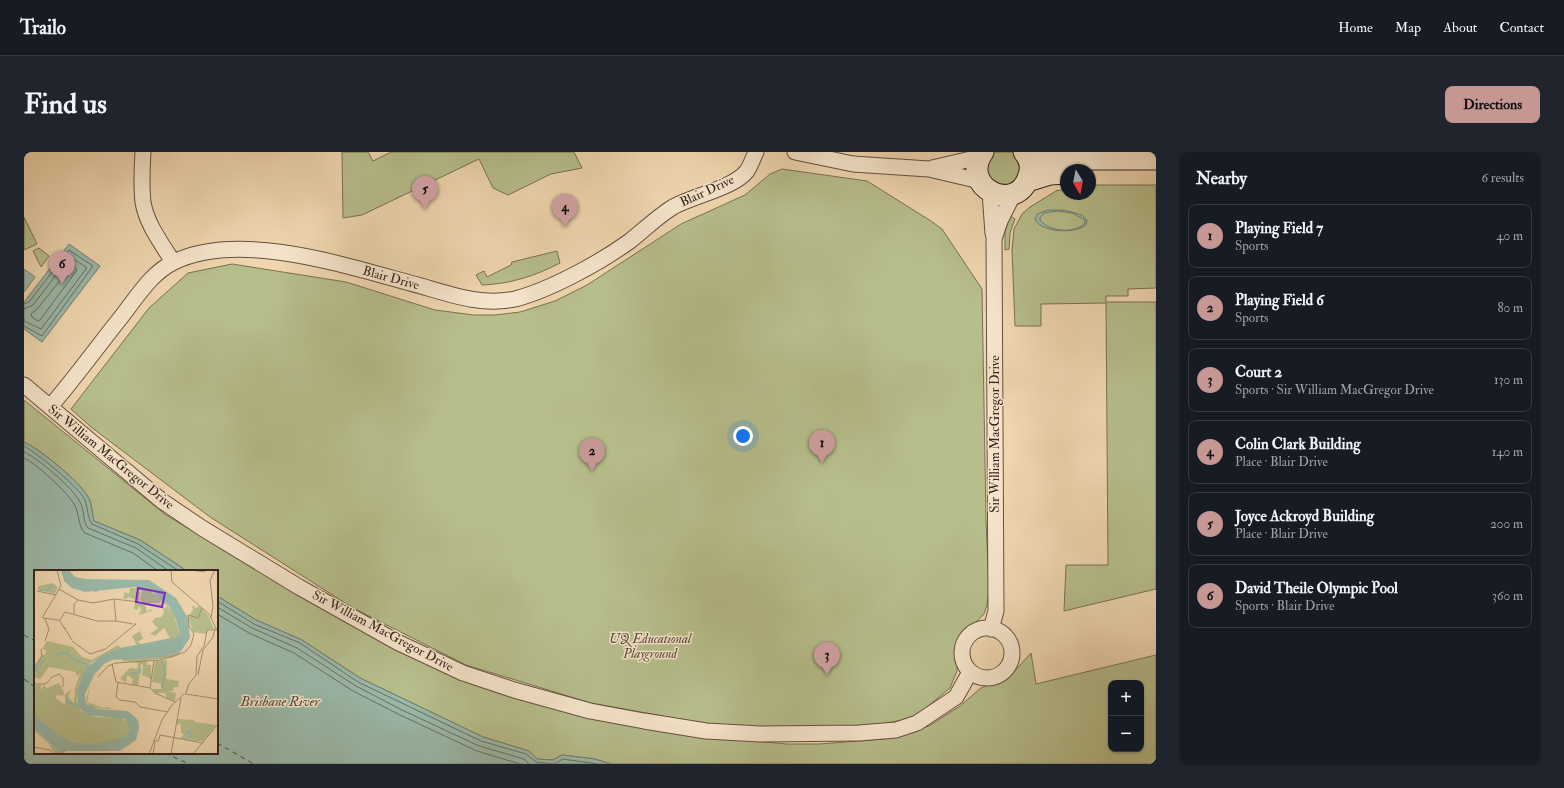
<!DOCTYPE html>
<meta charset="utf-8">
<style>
body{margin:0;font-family:"IM FELL Double Pica",serif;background:#20242c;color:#f1f3f6}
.controls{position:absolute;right:12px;bottom:12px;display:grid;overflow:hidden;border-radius:8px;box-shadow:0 1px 3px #0004}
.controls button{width:36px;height:36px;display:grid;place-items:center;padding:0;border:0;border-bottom:1px solid #363941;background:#171b24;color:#f1f3f6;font:20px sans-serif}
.compass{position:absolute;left:1036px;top:12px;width:36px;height:36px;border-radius:50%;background:#171b24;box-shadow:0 1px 3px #0004;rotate:170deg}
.you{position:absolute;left:719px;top:284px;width:14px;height:14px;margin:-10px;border:3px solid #fff;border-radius:50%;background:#1a73e8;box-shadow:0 0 0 6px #1a73e833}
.badge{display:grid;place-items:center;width:26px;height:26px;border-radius:50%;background:#c59692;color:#111;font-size:13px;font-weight:700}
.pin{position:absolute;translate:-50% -33px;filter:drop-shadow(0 1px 2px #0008)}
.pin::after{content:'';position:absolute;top:21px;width:14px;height:12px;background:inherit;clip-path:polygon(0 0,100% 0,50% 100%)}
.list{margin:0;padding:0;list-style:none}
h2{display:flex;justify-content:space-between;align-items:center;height:52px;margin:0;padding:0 16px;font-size:17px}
h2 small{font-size:13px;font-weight:400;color:#9ea1a6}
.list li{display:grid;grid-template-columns:26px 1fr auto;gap:12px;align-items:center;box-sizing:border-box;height:64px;margin:0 8px 8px;padding:0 8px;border:1px solid #363941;border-radius:8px}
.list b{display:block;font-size:15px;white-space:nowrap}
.list p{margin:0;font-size:13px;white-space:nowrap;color:#9ea1a6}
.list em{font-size:13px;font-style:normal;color:#9ea1a6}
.map{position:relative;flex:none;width:1132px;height:612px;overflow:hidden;border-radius:8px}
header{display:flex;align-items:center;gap:24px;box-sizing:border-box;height:56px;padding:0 20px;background:#171b24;border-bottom:1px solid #363941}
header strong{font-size:19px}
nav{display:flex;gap:22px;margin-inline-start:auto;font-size:14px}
.intro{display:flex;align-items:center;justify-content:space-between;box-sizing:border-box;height:96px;padding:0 24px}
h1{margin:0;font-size:28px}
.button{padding:10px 18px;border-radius:8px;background:#c59692;color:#111;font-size:14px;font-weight:700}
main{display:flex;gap:24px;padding:0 24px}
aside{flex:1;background:#171b24;border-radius:8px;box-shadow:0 1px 3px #0004}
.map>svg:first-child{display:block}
.green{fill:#b7be8c;stroke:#787154;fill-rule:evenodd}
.water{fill:#9ab9a9;stroke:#737d71;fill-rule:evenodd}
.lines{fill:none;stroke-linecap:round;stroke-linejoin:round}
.shore{stroke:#696e63;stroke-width:1}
.ferry{stroke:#504940;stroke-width:1;stroke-dasharray:5 4;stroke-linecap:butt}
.street-casing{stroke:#665042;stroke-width:17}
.secondary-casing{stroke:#38241d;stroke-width:23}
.street{stroke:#f5e4cb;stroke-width:15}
.secondary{stroke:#f5e4cb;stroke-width:21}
.labels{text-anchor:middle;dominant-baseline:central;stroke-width:3;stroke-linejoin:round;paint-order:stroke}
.street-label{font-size:13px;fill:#38241d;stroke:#f5e4cb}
.park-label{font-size:13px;font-style:italic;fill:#584a39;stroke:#f5e4cb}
.water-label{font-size:14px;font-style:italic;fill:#504940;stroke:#f5e4cb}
.inset-river{fill:none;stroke:#9ab9a9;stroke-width:2}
.inset-road{fill:none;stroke:#a68f75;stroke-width:1}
.view{fill:#7b2cbf;fill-opacity:0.15;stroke:#7b2cbf;stroke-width:2}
.inset-edge{fill:none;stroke:#38241d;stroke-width:2}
</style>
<header>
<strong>Trailo</strong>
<nav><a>Home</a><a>Map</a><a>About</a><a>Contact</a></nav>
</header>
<div class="intro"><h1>Find us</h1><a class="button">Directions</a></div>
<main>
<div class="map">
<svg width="1132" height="612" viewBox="0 0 1132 612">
<rect width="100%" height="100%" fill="#efd6af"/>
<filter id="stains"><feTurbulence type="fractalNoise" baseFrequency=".005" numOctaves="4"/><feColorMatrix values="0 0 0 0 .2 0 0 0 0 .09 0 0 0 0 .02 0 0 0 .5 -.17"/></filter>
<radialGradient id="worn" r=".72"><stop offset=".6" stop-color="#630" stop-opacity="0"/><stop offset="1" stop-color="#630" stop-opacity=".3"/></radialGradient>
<!-- green -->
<path class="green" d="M 318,0 L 344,0 L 349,9 L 367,0 L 550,0 L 558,16 L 527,22 L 484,43 L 469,36 L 455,7 L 338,63 L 319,66 Z
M 970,0 L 990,0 L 993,2 L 998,23 L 981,36 L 962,26 L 965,4 Z
M 758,17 L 843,29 L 907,69 L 918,77 L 958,137 L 962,368 L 965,437 L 963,453 L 960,462 L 939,483 L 936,489 L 933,519 L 926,536 L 890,566 L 835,576 L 694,574 L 567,551 L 442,513 L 329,456 L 186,365 L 67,275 L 47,257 L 125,156 L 164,121 L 208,112 L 322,130 L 411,158 L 450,163 L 471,163 L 496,160 L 531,149 L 563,133 L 657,72 L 721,43 L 746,22 Z
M 1066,33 L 1132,33 L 1132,136 L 1104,137 L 1104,144 L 1082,144 L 1082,150 L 1132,150 L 1132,437 L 1040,459 L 1042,413 L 1084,413 L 1082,151 L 1017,152 L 1017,174 L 991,174 L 988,98 L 990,77 L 998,62 L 1006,55 L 1032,39 L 1042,37 L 1042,42 L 1066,42 Z
M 986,64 L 991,67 L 986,81 L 985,97 L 981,98 L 981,80 Z
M 0,65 L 13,92 L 0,98 Z
M 15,96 L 25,104 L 17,115 L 9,99 Z
M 533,99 L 536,111 C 511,124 486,132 458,133 L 452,123 L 460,119 L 463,125 L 487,113 L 488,110 Z
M 0,248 L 142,363 L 254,430 L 461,535 L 665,583 L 763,592 L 795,592 L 860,587 L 905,574 L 936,554 L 957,536 L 986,524 L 1007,501 L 1012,532 L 1132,503 L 1132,612 L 587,612 L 571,607 L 538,603 L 529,608 L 512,607 L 505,599 L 459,585 L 336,526 L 278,488 L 232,468 L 193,444 L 193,419 L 163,419 L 116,388 L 70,369 C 68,362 68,351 64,345 C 55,329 17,298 0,290 ZM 1087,531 L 1117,531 L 1117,597 L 1087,597 Z"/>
<!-- water -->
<path class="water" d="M 1040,58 L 1058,63 L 1063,68 L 1062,73 C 1051,82 1017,81 1011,67 L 1013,62 L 1024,58 ZM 1033,59 L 1048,61 L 1061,68 L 1061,71 C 1052,82 1025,80 1016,68 L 1016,66 L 1020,61 Z
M 45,92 L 76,114 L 18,190 L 0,177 L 0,150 Z
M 0,117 L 11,125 L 0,140 Z
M 0,290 C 17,298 55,329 64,345 C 68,351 68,362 70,369 L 116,388 L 163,419 L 11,419 L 11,601 L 193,601 L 193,444 L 232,468 L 278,488 L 336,526 L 459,585 L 505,599 L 513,607 L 529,608 L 538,603 L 571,607 L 587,612 L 0,612 Z"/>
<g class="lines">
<!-- shore -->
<path class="shore" d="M 49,113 L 53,118 L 16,168 L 14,169 L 8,165 L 7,162 L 13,157 Z
M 0,152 L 5,150 L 45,98 L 69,114 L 18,184 L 0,174
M 0,157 L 9,153 L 46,105 L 62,115 L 62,117 L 17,177 L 0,169
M 0,294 C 13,301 55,335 61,348 C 64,356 63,365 68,372 L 114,392 L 155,419
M 0,300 C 14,306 49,336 56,350 C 61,358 58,369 64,376 L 112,396 L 145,419
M 0,306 C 14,313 42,339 50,352 C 56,361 53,373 61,381 L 109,401 L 134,419
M 193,449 L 230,472 L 276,491 L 334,530 L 457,589 L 502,602 L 512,610 L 530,612 L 539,607 L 573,612
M 193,455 L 228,476 L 273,496 L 332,534 L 378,558 L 455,594 L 500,607 L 505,612
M 193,462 L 225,481 L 270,501 L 329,539 L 376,563 L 453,599 L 496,612"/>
<!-- ferry -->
<path class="ferry" d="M 0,483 L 11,489
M 0,527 L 11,535
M 193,591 L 230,612
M 141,601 L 165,612"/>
<!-- street casing -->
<g class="street-casing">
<path id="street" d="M 119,0 C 118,16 117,33 119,50 C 122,71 138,92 149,110
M 771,0 L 829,12 L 905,17 L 956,29
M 908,16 L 956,5
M 966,40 L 969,82
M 0,233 L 138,349 L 178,376 L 275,435 L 373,490 L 439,521 L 490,538 L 566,559 L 620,569 L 682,579 L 736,582 L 835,581 L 872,578 L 893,571 L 932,545 L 946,520
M 26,255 C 51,226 74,194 98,164 C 113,145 127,121 150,110 C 217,77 329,116 397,134 C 428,143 459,154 491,147 C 526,138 577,110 606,89 C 620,78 633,65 649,55 C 668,44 710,36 723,19 C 727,13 729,6 732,0
M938 501a25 25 0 1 1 50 0a25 25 0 1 1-50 0Z
M 967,477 L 972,459 L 970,87 L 976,69 L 990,41"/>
</g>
<!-- secondary casing -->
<g class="secondary-casing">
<path id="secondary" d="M 959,0 C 934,36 994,64 1005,23 C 1008,15 1005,6 1000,0
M 1004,0 L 1031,7 L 1132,7
M 1003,29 L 1026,22 L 1042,21"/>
</g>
<!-- street -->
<use href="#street" class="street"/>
<!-- secondary -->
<use href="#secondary" class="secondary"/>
</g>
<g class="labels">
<!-- street labels -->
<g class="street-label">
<text transform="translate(683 39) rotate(-25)">Blair Drive</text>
<text transform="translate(367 126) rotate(15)">Blair Drive</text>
<text transform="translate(971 282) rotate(-90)">Sir William MacGregor Drive</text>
<text transform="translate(87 305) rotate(39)">Sir William MacGregor Drive</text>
<text transform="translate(359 479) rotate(28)">Sir William MacGregor Drive</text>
</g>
<!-- park labels -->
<g class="park-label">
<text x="626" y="487">UQ Educational<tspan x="626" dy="15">Playground</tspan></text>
</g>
<!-- water labels -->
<g class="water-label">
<text x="256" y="549">Brisbane River</text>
</g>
</g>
<!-- overview -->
<g transform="translate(10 418)">
<rect width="184" height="184" fill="#efd6af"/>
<path d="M 18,13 L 24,17 L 21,24 L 4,20 L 4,16 ZM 96,18 L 111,18 L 128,28 L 139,43 L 146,65 L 137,72 L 94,78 L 86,78 L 56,93 L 45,114 L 43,131 L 46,140 L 61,147 L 87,148 L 95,153 L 96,159 L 90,167 L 77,172 L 60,174 L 38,172 L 25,165 L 0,144 L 0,115 L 7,115 L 8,121 L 9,115 L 13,118 L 25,113 L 30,122 L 29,126 L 23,125 L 22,128 L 31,135 L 31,124 L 38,119 L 34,126 L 40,134 L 41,118 L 46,104 L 42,106 L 42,102 L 15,97 L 6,109 L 0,107 L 0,98 L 8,84 L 11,85 L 12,80 L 8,79 L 13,71 L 39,77 L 48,87 L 58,90 L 84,75 L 87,78 L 103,75 L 98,66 L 106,61 L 109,69 L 103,72 L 108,74 L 136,68 L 130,58 L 121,66 L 116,64 L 124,58 L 118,52 L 121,48 L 127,47 L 130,43 L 129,37 L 133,38 L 132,35 L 128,30 L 125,33 L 109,33 L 106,30 L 108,20 L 101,21 L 106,22 L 105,31 L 94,27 L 95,24 L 93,29 L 89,28 L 91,22 L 95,24 ZM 101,33 L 111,35 L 113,42 L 117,39 L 118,41 L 105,45 L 105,43 L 108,43 L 105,41 L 108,40 L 105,36 L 103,40 L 100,39 ZM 158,35 L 162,38 L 165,36 L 174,45 L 180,59 L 175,59 L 172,64 L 159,62 L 154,46 L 159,40 ZM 146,81 L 145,85 L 137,88 L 113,90 L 113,95 L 117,95 L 117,109 L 108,105 L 109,95 L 107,94 L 104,115 L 98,115 L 99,109 L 95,106 L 93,106 L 92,113 L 86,108 L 96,98 L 103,99 L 104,93 L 89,91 L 88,88 L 125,87 ZM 133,90 L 132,109 L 145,111 L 144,117 L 140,117 L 139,121 L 133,121 L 142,123 L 141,131 L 133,128 L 131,123 L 122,123 L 118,119 L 127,119 L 128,114 L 118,112 L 121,91 ZM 57,112 L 53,132 L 69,138 L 75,137 L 77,139 L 60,138 L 51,132 ZM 143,149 L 160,150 L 161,152 L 182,155 L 169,171 L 162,171 L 146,168 L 150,164 L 147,163 L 147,154 L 142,155 ZM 0,159 L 7,166 L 28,184 L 20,184 L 16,175 L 0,161 Z" fill="#b7be8c"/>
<path d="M 27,0 L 35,0 L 41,7 L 52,9 L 115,10 L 142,28 L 154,48 L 156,68 L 147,81 L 129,87 L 78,90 L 70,94 L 60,105 L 51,124 L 51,133 L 63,139 L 94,141 L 104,150 L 105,158 L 102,170 L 86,181 L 32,181 L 28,184 L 0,159 L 0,144 L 25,165 L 38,172 L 60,174 L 90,167 L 96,159 L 91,149 L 54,145 L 44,137 L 44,118 L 52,98 L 69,85 L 86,78 L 141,68 L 146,64 L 142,50 L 135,36 L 119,21 L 101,17 L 51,22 L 38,18 L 30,11 Z" fill="#9ab9a9"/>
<path class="inset-river" d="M 43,13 L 62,21 L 66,11 L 76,14M 7,20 L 13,20 L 20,15M 125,21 L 140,36M 138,34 L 145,46 L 147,43 L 144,39M 21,87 L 26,83 L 33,83 L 40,90 L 55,95M 0,102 L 11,89M 97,104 L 106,102 L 106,98M 128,118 L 131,102 L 128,91M 32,125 L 33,132 L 43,135M 0,150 L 23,170 L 36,175 L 66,177 L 91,171 L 99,159 L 98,151 L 94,147 L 59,142 L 47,134 L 47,124 L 53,108 L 70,90 L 85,85 L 131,79 L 146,72 L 150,64 L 150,54 L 142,38 L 130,24 L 116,15 L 44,13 L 34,8 L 32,0M 152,164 L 156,161 L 157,166 L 154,168"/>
<path class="inset-road" d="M 137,0 L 138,12 L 175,44 L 184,62M 157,0 L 171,2M 25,19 L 44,30 L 59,33 L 80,29 L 82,51 L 99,54M 3,21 L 22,25M 80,29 L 105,32M 40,44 L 40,34 L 44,30M 8,48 L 27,16 L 23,0M 9,48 L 25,50 L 31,59M 177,48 L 179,36 L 176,10 L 181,0M 11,49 L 15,59 L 11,71M 26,50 L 31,42 L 63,51 L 82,51M 30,57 L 38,70M 38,71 L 56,84 L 72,79 L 77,74M 76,75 L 102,54 L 100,54M 78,94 L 82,112 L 116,118 L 121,123 L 141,132M 0,97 L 8,87 L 7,79M 164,105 L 169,80 L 179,67 L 181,58M 64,107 L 74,96 L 82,93 L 126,90 L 151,82 L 157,75 L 160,64 L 155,56 L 154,45 L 164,48 L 168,38M 84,113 L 82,127 L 86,130 L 101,132 L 106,137 L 134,142M 0,114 L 12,114 L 18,107 L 25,104 L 29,108 L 29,117M 116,118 L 120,90M 152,124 L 184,129M 151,125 L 155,114 L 162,105 L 163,86 L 170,76 L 173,60 L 182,60M 119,171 L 124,171 L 126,165 L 169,173M 0,177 L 16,180 L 19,184M 115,184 L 128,150 L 138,135 L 150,124M 119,184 L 121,172M 137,184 L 147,128M 159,184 L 184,154"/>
<path class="view" d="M 104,18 L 131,23 L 128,37 L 102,32 Z"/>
<rect width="184" height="184" class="inset-edge"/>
</g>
<rect width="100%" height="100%" filter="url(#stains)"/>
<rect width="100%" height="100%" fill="url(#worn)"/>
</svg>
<div class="controls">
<button>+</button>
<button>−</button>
</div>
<svg class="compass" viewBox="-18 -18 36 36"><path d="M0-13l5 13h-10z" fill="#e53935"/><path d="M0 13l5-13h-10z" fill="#9ea1a6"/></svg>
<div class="you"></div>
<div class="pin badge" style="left:798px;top:311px">1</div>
<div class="pin badge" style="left:568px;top:319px">2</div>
<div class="pin badge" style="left:803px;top:523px">3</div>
<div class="pin badge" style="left:541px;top:75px">4</div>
<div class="pin badge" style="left:401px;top:57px">5</div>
<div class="pin badge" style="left:38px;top:132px">6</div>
</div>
<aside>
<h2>Nearby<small>6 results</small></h2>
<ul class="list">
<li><span class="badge">1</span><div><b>Playing Field 7</b><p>Sports</p></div><em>40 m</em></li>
<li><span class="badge">2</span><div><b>Playing Field 6</b><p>Sports</p></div><em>80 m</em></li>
<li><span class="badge">3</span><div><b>Court 2</b><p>Sports · Sir William MacGregor Drive</p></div><em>130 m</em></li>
<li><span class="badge">4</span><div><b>Colin Clark Building</b><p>Place · Blair Drive</p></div><em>140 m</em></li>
<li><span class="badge">5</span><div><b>Joyce Ackroyd Building</b><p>Place · Blair Drive</p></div><em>200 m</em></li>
<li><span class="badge">6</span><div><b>David Theile Olympic Pool</b><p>Sports · Blair Drive</p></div><em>360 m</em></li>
</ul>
</aside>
</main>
